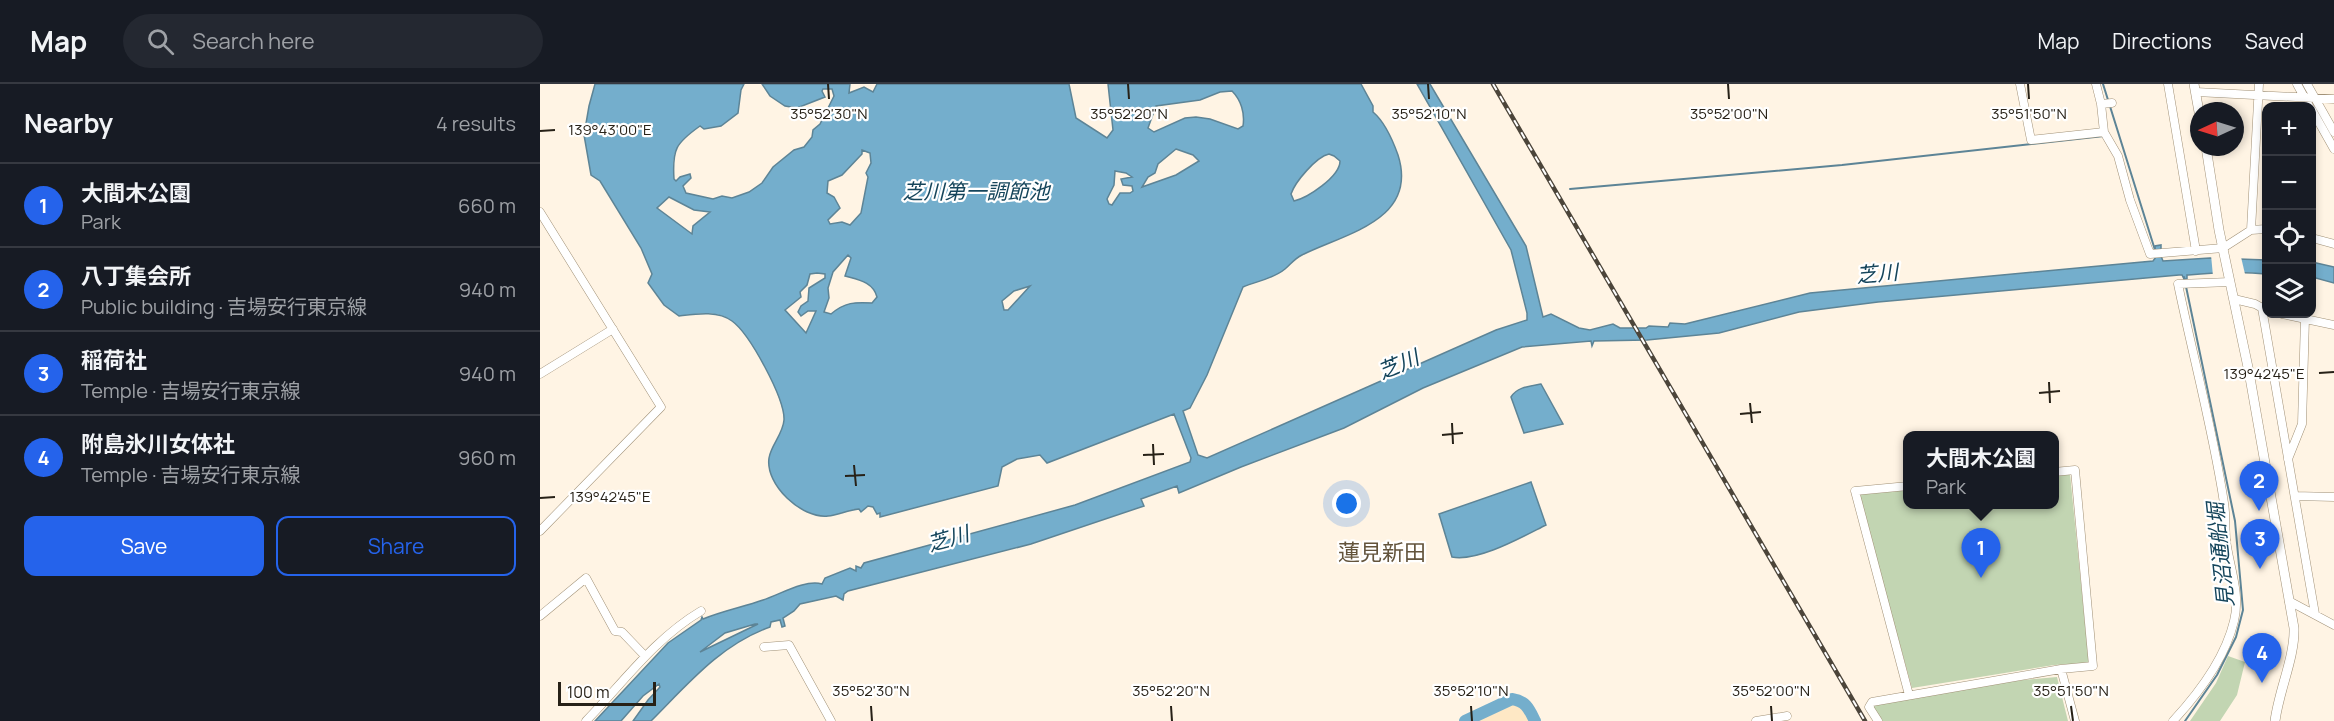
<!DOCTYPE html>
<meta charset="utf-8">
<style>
body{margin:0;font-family:Manrope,"Noto Sans JP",sans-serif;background:#242831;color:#f1f3f6}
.controls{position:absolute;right:18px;top:18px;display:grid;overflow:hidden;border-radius:12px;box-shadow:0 3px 9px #0003}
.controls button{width:54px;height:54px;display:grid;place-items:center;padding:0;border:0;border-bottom:2px solid #363941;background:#171b24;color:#f1f3f6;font:30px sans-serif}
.compass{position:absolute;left:1650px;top:18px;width:54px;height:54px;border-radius:50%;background:#171b24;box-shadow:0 3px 9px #0003;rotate:266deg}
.scale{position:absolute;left:18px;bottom:15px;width:98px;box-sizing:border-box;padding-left:6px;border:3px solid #272117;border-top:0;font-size:16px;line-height:21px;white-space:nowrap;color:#272117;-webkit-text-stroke:4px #fff;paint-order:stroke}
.you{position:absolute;left:807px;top:420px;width:21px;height:21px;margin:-15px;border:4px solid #fff;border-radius:50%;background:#1a73e8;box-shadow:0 0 0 9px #1a73e833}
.badge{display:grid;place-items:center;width:39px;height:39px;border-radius:50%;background:#2563eb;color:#fff;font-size:20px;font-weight:700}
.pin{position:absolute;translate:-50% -50px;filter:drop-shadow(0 2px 3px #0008)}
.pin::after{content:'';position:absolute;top:32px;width:21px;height:18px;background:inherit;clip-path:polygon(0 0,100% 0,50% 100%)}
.popup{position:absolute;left:1363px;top:347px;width:156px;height:78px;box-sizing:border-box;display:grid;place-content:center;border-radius:12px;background:#171b24;filter:drop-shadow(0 2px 4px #0005);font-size:20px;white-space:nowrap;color:#9ea1a6}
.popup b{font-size:22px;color:#f1f3f6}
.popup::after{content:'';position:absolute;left:50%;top:100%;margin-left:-12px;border:12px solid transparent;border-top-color:#171b24}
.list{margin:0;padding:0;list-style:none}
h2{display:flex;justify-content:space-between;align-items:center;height:78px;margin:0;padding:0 24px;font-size:26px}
h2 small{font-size:20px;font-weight:400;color:#9ea1a6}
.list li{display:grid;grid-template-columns:39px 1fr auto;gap:18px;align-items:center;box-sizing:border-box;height:84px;padding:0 24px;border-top:2px solid #363941}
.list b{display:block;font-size:22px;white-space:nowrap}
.list p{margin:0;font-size:20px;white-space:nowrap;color:#9ea1a6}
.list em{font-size:20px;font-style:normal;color:#9ea1a6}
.actions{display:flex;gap:12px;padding:18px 24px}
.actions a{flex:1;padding:14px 0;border:2px solid #2563eb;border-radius:12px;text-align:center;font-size:21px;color:#2563eb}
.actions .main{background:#2563eb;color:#fff}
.icon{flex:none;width:33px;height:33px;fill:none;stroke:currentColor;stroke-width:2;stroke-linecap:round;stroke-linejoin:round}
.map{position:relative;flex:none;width:1794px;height:637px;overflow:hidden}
header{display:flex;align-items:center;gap:36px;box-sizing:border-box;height:84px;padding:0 30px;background:#171b24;border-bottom:2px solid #363941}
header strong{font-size:28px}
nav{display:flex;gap:33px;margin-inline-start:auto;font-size:21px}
.search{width:420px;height:54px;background:#242831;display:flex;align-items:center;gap:15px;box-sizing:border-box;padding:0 21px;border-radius:33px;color:#9ea1a6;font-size:22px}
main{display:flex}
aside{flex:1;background:#171b24}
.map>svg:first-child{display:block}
.built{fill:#fee8c5}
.green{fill:#c2d5b2}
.water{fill:#74aecc;stroke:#5d8496;stroke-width:1.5;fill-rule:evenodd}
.pier{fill:#fff4e4}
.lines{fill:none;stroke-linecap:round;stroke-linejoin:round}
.stream{stroke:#5d8496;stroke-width:2}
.river{stroke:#74aecc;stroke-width:12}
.minor-casing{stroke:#a19177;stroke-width:9}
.major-casing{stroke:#a19177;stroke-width:10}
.minor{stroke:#fff;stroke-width:8}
.major{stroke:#fff;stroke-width:9}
.rail-casing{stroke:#4c453a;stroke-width:4.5}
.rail{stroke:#fff;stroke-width:2;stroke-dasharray:7;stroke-linecap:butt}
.ticks{fill:none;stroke:#272117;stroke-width:2}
.labels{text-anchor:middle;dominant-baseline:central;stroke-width:4.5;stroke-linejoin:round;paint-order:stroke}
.water-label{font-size:21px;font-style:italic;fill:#15455b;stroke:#fff}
.quarter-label{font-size:22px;fill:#63543c;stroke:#fff}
.ticks-label{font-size:15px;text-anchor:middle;fill:#272117;stroke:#fff;stroke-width:4.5;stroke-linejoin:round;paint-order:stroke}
</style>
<header>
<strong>Map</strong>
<div class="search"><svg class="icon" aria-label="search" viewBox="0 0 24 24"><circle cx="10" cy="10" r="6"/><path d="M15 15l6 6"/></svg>Search here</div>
<nav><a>Map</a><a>Directions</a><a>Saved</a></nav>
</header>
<main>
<aside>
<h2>Nearby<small>4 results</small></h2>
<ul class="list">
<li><span class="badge">1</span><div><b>大間木公園</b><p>Park</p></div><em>660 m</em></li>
<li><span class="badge">2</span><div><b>八丁集会所</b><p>Public building · 吉場安行東京線</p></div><em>940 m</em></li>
<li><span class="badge">3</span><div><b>稲荷社</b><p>Temple · 吉場安行東京線</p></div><em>940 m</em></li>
<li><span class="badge">4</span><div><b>附島氷川女体社</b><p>Temple · 吉場安行東京線</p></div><em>960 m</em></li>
</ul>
<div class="actions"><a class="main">Save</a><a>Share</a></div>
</aside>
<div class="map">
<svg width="1794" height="637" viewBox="0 0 1794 637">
<rect width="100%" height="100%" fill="#fff4e4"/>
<!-- built -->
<path class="built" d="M 969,620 L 981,622 L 990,637 L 932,637 Z"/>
<!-- green -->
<path class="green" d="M 1530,390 L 1549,579 L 1514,581 L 1372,604 L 1318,409 L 1367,405 L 1368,420 L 1514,420 L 1515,391 Z
M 1688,572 L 1705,578 L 1697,611 L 1680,637 L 1650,637 L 1676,599 Z
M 1517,593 L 1528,637 L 1341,637 L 1333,623 L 1334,621 L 1473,597 Z"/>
<!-- water -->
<path class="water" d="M 55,0 L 204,0 L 201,6 L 198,29 L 181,42 L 164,45 L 160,42 C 136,59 132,65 134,95 L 136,97 L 140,93 L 150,90 L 151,94 L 143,102 L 146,109 L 173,115 L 182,112 L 192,114 L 209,108 L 222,99 L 233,83 L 254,66 L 264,63 L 272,53 L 273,46 L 280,40 L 294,12 L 292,5 L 283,5 L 282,7 L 285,13 L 257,24 L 245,22 L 230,12 L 222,0 L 310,0 L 309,9 L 324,3 L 333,8 L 337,0 L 529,0 L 536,34 L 567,54 L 573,46 L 568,0 L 821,0 L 833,22 L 833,28 C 845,38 853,57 858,71 C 879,137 803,150 762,171 C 754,175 751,180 745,185 C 733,195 717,197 703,203 L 667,291 L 650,324 L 643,327 L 658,371 L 667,374 L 956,246 L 987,236 L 987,229 L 971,166 L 877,0 L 890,0 L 986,162 L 1003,233 L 1011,230 L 1039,244 L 1050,246 L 1073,240 L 1080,244 L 1106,244 L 1109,242 L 1128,243 L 1130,239 L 1145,240 L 1270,209 L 1613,177 L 1616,173 L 1615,162 L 1621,161 L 1621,172 L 1623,177 L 1670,174 L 1726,176 L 1726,190 C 1700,187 1674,189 1647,191 L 1647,195 L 1644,195 L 1642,191 L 1639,191 L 1338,218 L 1259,228 L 1179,249 L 1107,256 L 1054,257 L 1052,262 L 1051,257 L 982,263 L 883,304 L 804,344 L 701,383 L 639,409 L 637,402 L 601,415 L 604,422 L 491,460 L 308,507 L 304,510 L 303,516 L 296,512 L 260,520 L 254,527 L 243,534 L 245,542 L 242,543 L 240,536 L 231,538 L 230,543 C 180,561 148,600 111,637 L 93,637 L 108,616 L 120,603 L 119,600 L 103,612 L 81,637 L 55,637 L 128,559 L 161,536 L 162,533 L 163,535 C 182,527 203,523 223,516 C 239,511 265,495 282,500 L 285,494 L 310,484 L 316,487 L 316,482 L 321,484 L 324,479 L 535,421 L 650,378 L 651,374 L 634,330 L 507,379 L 500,371 L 477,375 L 462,383 L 458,402 L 340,433 L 340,429 L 337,430 L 333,423 L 328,422 L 321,428 L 319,425 C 308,426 298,431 288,432 C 262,435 225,401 229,374 C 231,361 243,350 244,336 C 245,315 210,250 192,237 C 178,226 155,230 139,232 L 124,221 L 108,199 L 112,190 L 101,164 L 60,97 L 51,91 L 44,51 L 49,22 ZM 692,7 C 701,16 705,29 703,42 L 698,45 L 670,35 L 656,33 L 645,34 L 614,48 L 608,44 L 616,22 L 660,16 L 680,8 ZM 636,65 L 653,71 L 659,77 L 636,91 L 602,103 L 608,93 L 615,89 L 618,80 ZM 322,66 L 330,69 L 331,79 L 326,89 L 328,93 L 321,129 L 310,141 L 302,138 L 290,140 L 288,136 L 300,124 L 294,113 L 287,109 L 288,97 L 302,91 L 322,70 ZM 789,70 L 794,72 L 800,77 C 800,93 767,114 754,117 L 751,110 C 755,98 776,73 789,70 ZM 575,87 L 586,89 L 592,93 L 581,95 L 583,101 L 592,102 L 593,107 L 590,109 L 580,109 L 572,121 L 569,120 L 567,115 L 574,101 ZM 129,113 L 154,126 L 170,128 L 153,142 L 152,150 L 117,124 ZM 308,171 L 311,174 L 305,192 C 319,196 333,198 337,213 L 332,219 C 315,218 305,218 291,230 L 284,228 L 289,214 L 288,204 L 293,188 ZM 277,189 L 285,190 L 285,194 L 269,204 L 268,217 L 261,222 L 258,228 L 261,232 L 268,227 L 276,227 L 266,249 L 245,226 L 261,213 L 260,208 L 267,201 L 270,190 ZM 490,202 L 468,226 L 464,226 L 462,217 L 474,207 ZM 215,540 L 218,540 L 160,568 L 185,549 Z
M 1772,178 L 1794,183 L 1794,199 L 1772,193 Z
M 1001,300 L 1023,340 L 984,349 L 971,313 C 977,303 990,302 1001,300 Z
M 991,398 L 1006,441 C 982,453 938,478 912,473 L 899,430 Z"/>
<!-- pier -->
<path class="pier" d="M 1671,171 L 1701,173 L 1705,190 L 1673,192 Z"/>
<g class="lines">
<!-- stream -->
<path class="stream" d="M 1563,0 L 1615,166
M 1030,105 L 1302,81 L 1564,52
M 1644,193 L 1695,437 L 1703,526 L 1696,553 L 1677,591 L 1645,637"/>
<!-- river -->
<path class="river" d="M 925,637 L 972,615 C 986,617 989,625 995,637"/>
<!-- minor casing -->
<g class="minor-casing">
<path id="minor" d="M 1480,0 L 1491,56 L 1564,48
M 1556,0 L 1561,20 L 1564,48 L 1578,72 L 1590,116 L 1610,170 L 1683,164 L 1711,146 L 1726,145
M 1628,0 L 1656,167
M 1757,0 L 1769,22
M 1767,0 L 1794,48
M 1656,8 L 1794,15
M 1561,20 L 1572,19
M 1772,26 L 1794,65
M 0,128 L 121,323 L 0,447
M 1711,146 L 1719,0
M 1772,154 L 1794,160
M 1694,215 L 1715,220 L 1726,226
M 1722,224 L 1775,530
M 1742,230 L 1794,241
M 0,290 L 73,245
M 1748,375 L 1762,340 L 1765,234
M 1368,402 L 1315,407 L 1369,611
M 1755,412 L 1794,413
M 1749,517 L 1794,541
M 0,532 L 46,494 L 75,547 L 82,548 L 105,572
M 224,563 L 249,561 L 291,637
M 1521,585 L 1535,637
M 46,637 C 83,599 114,555 161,527
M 1216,637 L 1247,632
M 1338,637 L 1329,623 L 1332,618 L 1521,585 L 1553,582 L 1535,386 L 1514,388
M 1633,637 C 1659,609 1685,575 1694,537 C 1701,509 1689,482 1686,456 C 1685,444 1686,431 1684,419 C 1673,346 1653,273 1638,200 L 1690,198"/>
</g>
<!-- major casing -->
<g class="major-casing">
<path id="major" d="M 1654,0 L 1659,28
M 1666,63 L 1679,146 L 1709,288 L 1754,544 C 1755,573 1739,606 1735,637"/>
</g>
<!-- minor -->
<use href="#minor" class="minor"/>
<!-- major -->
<use href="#major" class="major"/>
<!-- rail casing -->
<g class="rail-casing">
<path id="rail" d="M 953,0 L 1325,637"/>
</g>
<!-- rail -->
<use href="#rail" class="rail"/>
</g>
<!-- ticks -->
<path class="ticks" d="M 288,0 L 289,15M 588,0 L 589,15M 888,0 L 889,15M 1188,0 L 1189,15M 1488,0 L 1489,15M 0,47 L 15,46M 1779,289 L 1794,288M 1509,298 L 1510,319M 1499,309 L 1520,307M 1210,319 L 1212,339M 1200,330 L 1221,328M 912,339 L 913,360M 902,351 L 923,349M 613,360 L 614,381M 603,371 L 624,370M 314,381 L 316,402M 305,392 L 325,391M 0,414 L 15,413M 331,622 L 332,637M 631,622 L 632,637M 931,622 L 932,637M 1231,622 L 1232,637M 1531,622 L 1533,637"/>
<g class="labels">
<!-- water labels -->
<g class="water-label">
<text x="436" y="107">芝川第一調節池</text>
<text transform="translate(1337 189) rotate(-5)">芝川</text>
<text transform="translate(858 280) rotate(-23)">芝川</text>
<text transform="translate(408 454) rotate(-16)">芝川</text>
<text transform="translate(1680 471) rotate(-96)">見沼通船堀</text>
</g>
<!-- quarter labels -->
<g class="quarter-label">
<text x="842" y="468">蓮見新田</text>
</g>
</g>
<g class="ticks-label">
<text x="289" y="35">35°52'30"N</text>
<text x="589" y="35">35°52'20"N</text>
<text x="889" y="35">35°52'10"N</text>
<text x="1189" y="35">35°52'00"N</text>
<text x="1489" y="35">35°51'50"N</text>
<text x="70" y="51">139°43'00"E</text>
<text x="1724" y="295">139°42'45"E</text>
<text x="70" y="418">139°42'45"E</text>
<text x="331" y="612">35°52'30"N</text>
<text x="631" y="612">35°52'20"N</text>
<text x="931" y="612">35°52'10"N</text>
<text x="1231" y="612">35°52'00"N</text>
<text x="1531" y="612">35°51'50"N</text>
</g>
</svg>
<div class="controls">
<button>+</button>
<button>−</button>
<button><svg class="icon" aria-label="locate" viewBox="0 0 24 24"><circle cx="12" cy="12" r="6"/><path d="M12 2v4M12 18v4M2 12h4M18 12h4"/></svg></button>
<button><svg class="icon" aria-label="layers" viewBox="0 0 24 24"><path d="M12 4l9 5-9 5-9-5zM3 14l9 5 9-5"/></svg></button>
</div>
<svg class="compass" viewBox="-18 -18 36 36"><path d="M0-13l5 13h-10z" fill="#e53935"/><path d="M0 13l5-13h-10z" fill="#9ea1a6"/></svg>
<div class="scale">100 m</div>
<div class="you"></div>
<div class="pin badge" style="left:1441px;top:494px">1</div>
<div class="popup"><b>大間木公園</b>Park</div>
<div class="pin badge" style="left:1719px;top:427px">2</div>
<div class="pin badge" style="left:1720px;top:485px">3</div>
<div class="pin badge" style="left:1722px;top:599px">4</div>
</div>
</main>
